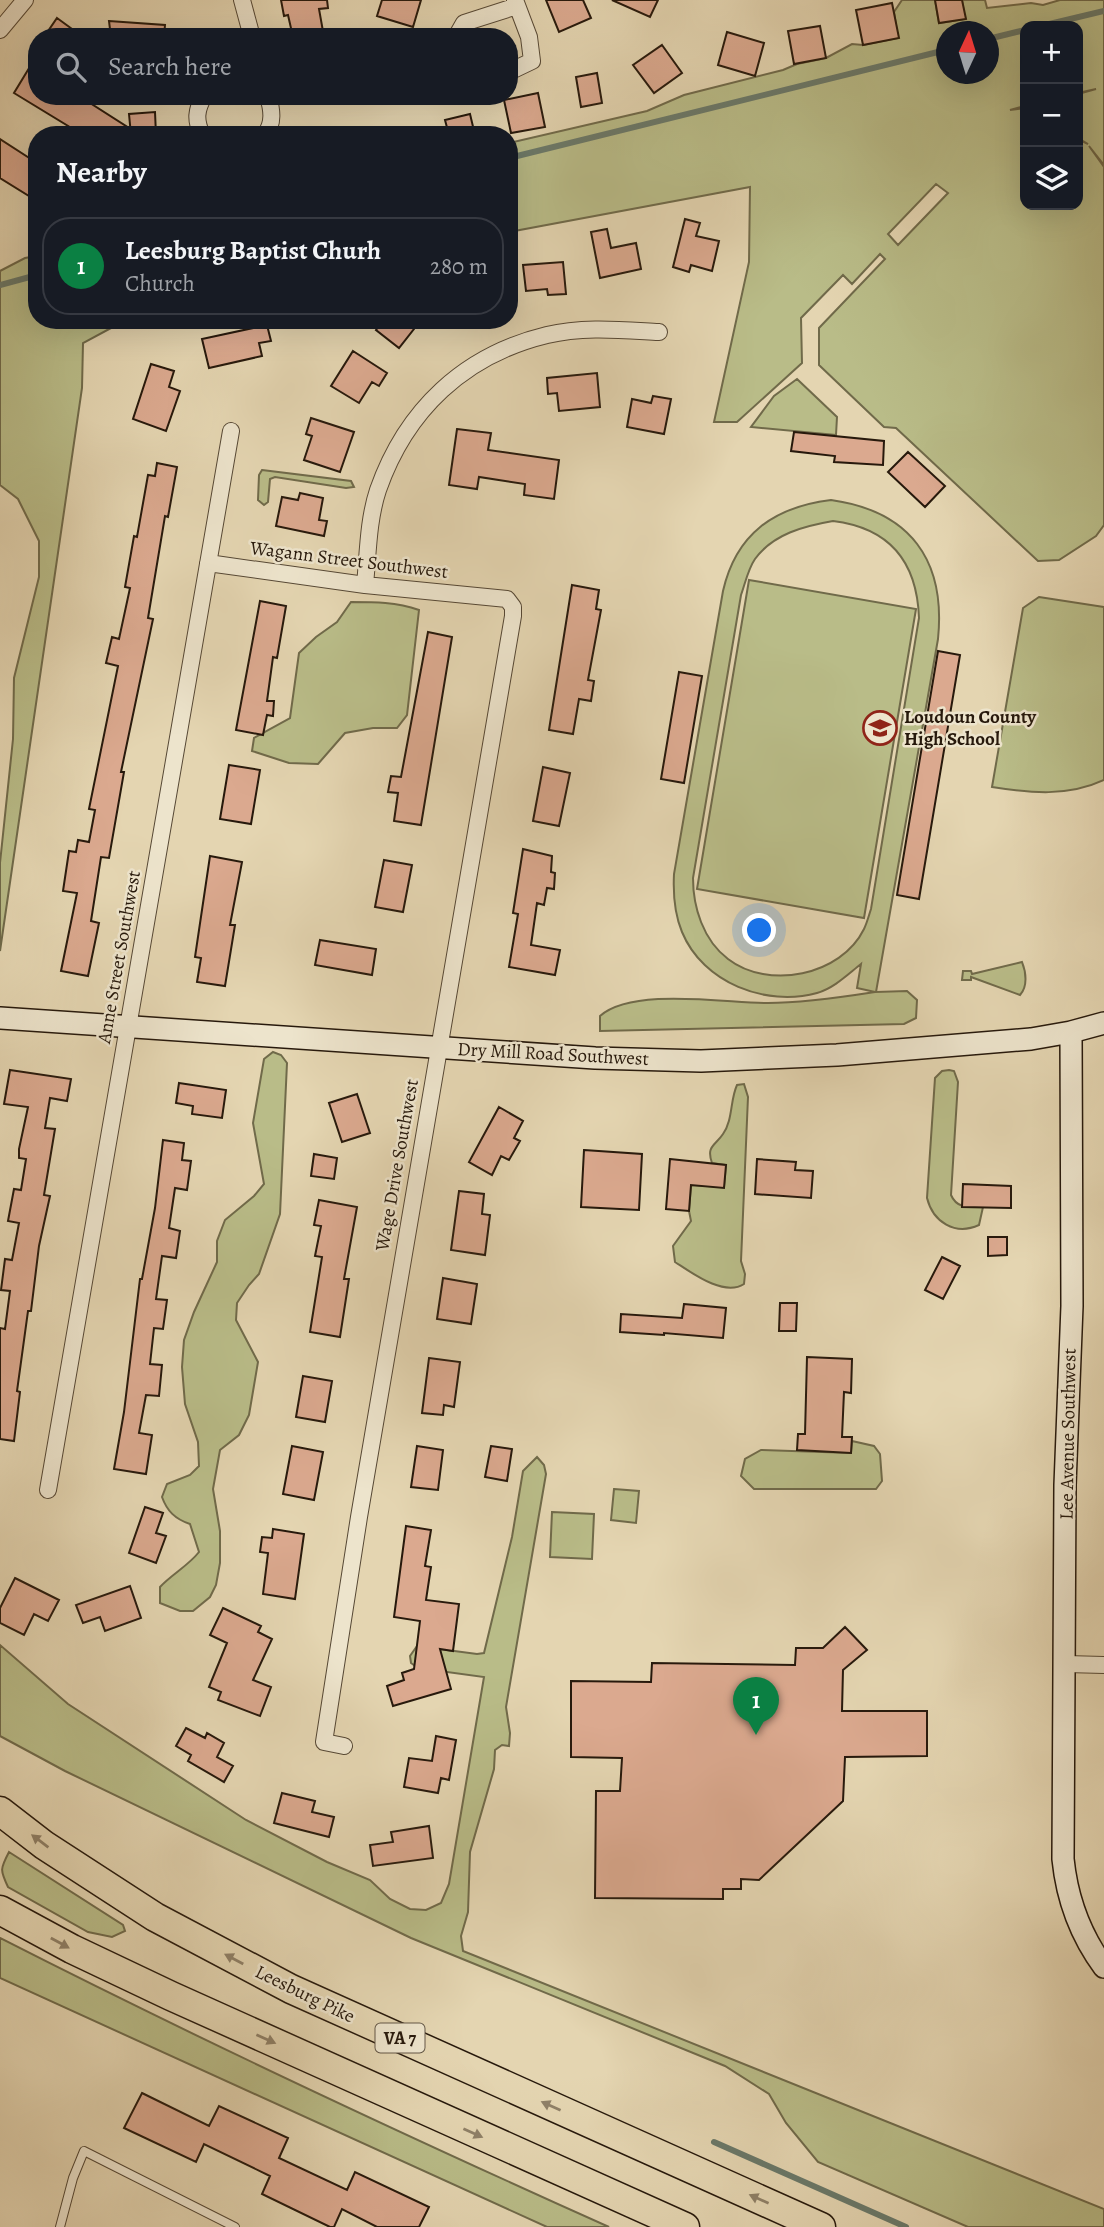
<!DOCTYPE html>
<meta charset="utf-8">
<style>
body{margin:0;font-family:Alegreya,serif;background:#242831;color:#f1f3f6}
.controls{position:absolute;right:21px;top:21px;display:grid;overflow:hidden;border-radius:14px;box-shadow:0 7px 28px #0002}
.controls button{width:63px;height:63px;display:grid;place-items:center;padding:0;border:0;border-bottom:2px solid #363941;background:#171b24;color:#f1f3f6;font:35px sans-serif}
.compass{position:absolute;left:936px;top:21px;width:63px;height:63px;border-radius:50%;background:#171b24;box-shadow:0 7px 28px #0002;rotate:4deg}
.you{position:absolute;left:760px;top:931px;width:24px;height:24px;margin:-18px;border:5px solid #fff;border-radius:50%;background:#1a73e8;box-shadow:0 0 0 10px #1a73e833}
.badge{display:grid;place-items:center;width:46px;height:46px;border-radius:50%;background:#0b8043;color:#fff;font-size:23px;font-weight:700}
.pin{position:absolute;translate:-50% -58px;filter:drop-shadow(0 2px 4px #0008)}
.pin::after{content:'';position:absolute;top:37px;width:24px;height:21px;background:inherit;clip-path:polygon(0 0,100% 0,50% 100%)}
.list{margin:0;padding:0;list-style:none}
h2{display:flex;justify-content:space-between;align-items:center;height:91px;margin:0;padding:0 28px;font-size:30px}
h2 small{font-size:23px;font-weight:400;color:#9ea1a6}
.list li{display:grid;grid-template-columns:46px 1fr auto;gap:21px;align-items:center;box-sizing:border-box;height:98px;margin:0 14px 14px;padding:0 14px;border:2px solid #363941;border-radius:28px}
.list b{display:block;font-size:26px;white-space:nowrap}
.list p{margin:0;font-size:23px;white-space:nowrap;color:#9ea1a6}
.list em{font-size:23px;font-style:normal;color:#9ea1a6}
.icon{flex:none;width:38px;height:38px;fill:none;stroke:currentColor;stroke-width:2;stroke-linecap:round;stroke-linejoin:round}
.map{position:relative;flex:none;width:1104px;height:2227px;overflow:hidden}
.search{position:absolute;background:#171b24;box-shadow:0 7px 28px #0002;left:28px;top:28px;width:490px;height:77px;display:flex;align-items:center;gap:18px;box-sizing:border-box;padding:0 24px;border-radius:28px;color:#9ea1a6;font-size:26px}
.panel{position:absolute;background:#171b24;box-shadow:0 7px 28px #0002;left:28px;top:126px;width:490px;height:203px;border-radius:28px}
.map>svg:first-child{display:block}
.green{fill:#b9bc88;stroke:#706a4a;stroke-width:2;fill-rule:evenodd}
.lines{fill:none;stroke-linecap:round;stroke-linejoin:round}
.stream{stroke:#6a796a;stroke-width:6}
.building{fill:#dba98f;stroke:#27190c;stroke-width:2}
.lane-casing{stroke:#564835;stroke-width:10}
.street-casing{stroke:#564835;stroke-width:18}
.secondary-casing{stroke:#27190c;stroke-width:24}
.highway-casing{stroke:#27190c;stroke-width:31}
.lane{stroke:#ede4cc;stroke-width:8}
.street{stroke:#ede4cc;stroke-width:16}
.secondary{stroke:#ede4cc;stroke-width:21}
.highway{stroke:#e4d5b1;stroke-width:28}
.oneway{fill:#8f8067}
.labels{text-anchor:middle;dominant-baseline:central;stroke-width:5;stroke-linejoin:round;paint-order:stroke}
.shield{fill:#ede4cc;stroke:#625646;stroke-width:2}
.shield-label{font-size:18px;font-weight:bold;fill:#27190c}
.street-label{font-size:19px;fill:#27190c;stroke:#ede4cc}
.poi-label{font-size:19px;font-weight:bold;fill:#27190c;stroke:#ede4cc;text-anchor:start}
</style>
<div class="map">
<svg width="1104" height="2227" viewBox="0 0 1104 2227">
<rect width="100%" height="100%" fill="#e4d5b1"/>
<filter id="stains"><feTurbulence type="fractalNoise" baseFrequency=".00286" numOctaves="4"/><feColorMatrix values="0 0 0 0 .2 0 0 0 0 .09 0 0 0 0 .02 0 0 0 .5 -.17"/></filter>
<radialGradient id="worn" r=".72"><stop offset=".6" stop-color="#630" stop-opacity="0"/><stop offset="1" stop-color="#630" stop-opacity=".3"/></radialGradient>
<!-- green -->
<path class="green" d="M 902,0 L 935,0 L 939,23 L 965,19 L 962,0 L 985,0 L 987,8 L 1031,3 L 1043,5 L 1060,0 L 1104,0 L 1104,165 L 1089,146 L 1104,167 L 1104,525 L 1096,536 L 1059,560 L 1038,561 L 896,428 L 884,427 L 819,365 L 819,328 L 885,259 L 880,254 L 852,284 L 843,275 L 801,318 L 802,363 L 737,422 L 714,422 L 749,262 L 750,187 L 509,232 L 509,143 L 647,111 L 684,95 L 783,70 L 797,64 L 826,58 L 852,44 L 863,45 L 898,38 L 894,12 ZM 1025,26 L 1078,26 L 1078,93 L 1096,89 L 1078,94 L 1078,138 L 1088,144 L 1078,139 L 1078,205 L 1025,205 L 1025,108 L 1010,110 L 1025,106 ZM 946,32 L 988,32 L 988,74 L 946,74 ZM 936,184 L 948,193 L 898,245 L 888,234 Z
M 37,256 L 37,320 L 139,320 L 111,328 L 83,343 L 82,388 L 0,951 L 0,863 L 13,739 L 14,678 L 39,577 L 39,541 L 18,499 L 0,485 L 0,271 L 25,258 Z
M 797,379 L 837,417 L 836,435 L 751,427 L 774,396 Z
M 262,470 L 351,481 L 354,487 L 346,488 L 275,477 L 270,479 L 268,502 L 264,505 L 258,500 L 259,475 Z
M 831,500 C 910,511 946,560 938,639 L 876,992 L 907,991 L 917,1000 L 916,1018 L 904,1024 L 600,1031 L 600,1016 C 633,987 726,1003 768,1003 C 801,1003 843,997 875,992 L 857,988 L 861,964 C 847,975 834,988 817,993 C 766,1007 703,983 682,932 C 674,913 673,894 674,874 L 723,591 C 736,534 774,507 831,500 ZM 833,521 C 890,528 917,562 919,618 L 871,909 C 869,915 867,923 864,929 C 841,976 768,990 728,959 C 703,940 693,907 693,878 L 741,595 C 745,584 748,569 755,559 C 773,534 804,526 833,521 Z
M 749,580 L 916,609 L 864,918 L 697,889 Z
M 1039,597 L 1104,607 L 1104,780 C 1068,797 1030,793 992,787 L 1023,608 Z
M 351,602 C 375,602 396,602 419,610 L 407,715 L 397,728 L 373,728 L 345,733 L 318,764 L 289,763 L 252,751 L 254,738 L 290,718 L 299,653 L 316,637 L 337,622 Z
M 1022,962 C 1026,972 1028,986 1020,995 L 971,977 L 971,980 L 962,980 L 963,971 L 971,971 L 972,974 Z
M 273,1052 L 281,1055 L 287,1063 L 280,1214 L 259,1274 L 249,1285 L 237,1303 L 236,1320 L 258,1362 L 249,1415 L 239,1435 L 220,1450 L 213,1489 L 220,1531 L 220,1563 L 216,1585 L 210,1597 L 193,1611 L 180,1611 L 160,1603 L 160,1587 C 172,1574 188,1566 199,1552 L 190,1524 C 175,1519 167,1511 162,1497 L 167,1484 L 190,1475 L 199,1466 L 198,1442 L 185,1404 L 182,1367 L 184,1340 L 194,1312 L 217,1262 L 217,1241 L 225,1220 L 254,1196 L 264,1184 L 253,1123 L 264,1059 Z
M 949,1070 L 954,1071 L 958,1082 L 951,1195 C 957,1209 969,1207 983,1207 L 979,1225 C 955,1236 933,1222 927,1198 L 935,1078 L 942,1071 Z
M 744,1084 L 748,1097 L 741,1261 L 745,1274 L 744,1284 C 724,1297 692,1273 675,1262 L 673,1246 L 691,1221 L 689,1211 L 691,1185 L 724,1187 L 726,1165 L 712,1163 C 706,1146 715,1146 723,1134 C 733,1120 730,1100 737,1085 Z
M 852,1441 L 874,1446 L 880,1454 L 882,1481 L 876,1489 L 754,1489 L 741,1476 L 745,1459 L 761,1450 L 851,1453 Z
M 537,1457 L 544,1465 L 546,1474 L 506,1707 L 510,1733 L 509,1746 L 502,1745 L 495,1750 L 494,1769 L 470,1852 L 468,1912 L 461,1936 L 463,1951 L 1104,2209 L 1104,2227 L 968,2227 L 818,2162 L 786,2123 L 769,2094 L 725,2066 L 411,1938 L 65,1771 L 0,1736 L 0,1645 L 68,1704 L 246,1820 L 327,1862 L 370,1880 L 390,1899 L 410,1909 L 426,1910 L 441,1903 L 449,1884 L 484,1677 L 418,1668 L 411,1663 L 410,1656 L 417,1646 L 477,1654 L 484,1653 L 512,1537 L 523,1471 Z
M 614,1489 L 639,1491 L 636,1523 L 611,1520 Z
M 552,1512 L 594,1514 L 592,1559 L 550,1557 Z
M 9,1852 L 123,1925 L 125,1931 L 112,1937 L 88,1932 L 8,1887 C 0,1870 0,1869 9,1852 Z
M 0,1938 C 200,2040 404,2135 609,2227 L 547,2227 L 0,1978 Z"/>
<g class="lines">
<!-- stream -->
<path class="stream" d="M 1041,26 L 1104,11
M 988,39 L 1025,30
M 509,158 L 946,50
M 0,285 L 37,275
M 714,2142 L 906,2227"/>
</g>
<!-- building -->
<path class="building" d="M 281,0 L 327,0 L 328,8 L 319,9 L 324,37 L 293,37 L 288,15 L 284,16 Z
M 382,0 L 421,0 L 413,27 L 377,16 Z
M 546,0 L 583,0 L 591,18 L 559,32 Z
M 612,0 L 658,0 L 650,17 Z
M 935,0 L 962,0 L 966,19 L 939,23 Z
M 892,3 L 899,38 L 863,45 L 856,10 Z
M 57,18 L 83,37 L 44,37 Z
M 109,21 L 165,25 L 164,37 L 111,37 Z
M 820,26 L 826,58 L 794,64 L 788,31 Z
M 727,32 L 764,43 L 755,76 L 718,65 Z
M 662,45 L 682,73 L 654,93 L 633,65 Z
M 37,55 L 37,96 L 79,96 L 129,128 L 98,130 L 95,135 L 83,135 L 14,93 Z
M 597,73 L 602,103 L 581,107 L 576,77 Z
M 538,93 L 545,127 L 511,133 L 504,100 Z
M 155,112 L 156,135 L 131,135 L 129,114 Z
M 470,114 L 475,135 L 449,135 L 445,120 Z
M 0,139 L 37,163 L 37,201 L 0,178 Z
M 685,219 L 700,223 L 696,236 L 719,241 L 712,271 L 691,265 L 689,272 L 673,267 Z
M 607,229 L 611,248 L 636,243 L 641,269 L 600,278 L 591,232 Z
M 563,262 L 566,294 L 548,295 L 547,289 L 526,291 L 523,265 Z
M 384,320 L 421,320 L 399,348 L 376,330 Z
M 267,325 L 271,341 L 259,343 L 262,356 L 209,368 L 202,339 Z
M 353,351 L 387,373 L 379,386 L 372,382 L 359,403 L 331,386 Z
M 151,364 L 174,371 L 169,387 L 180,391 L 166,431 L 133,419 Z
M 597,373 L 600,407 L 559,411 L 557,393 L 548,394 L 547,378 Z
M 653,396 L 671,399 L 664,434 L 627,427 L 632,399 L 651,403 Z
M 311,418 L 354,432 L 340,472 L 304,460 L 312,436 L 306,434 Z
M 457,429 L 491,433 L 488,450 L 559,460 L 554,499 L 524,495 L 525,484 L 479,477 L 477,489 L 449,485 Z
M 794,432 L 884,441 L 883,465 L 834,462 L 835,456 L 791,451 Z
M 908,452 L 945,486 L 925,507 L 888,472 Z
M 157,463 L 177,467 L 168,517 L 165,516 L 148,618 L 153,619 L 121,772 L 124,772 L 109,858 L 101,857 L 91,921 L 99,923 L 88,976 L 61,971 L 77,893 L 63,891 L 69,851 L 76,852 L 78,840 L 89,842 L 95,810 L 89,809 L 118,666 L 106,663 L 112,637 L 119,639 L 130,588 L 125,587 L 134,536 L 137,537 L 148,475 L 155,476 Z
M 300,493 L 323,498 L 319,520 L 327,521 L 324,536 L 276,526 L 282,497 L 298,500 Z
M 572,585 L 599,590 L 596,609 L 601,610 L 588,680 L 594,681 L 591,701 L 579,699 L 573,734 L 549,730 Z
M 260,601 L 286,606 L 277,658 L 273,657 L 267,701 L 274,701 L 273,716 L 267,715 L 263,735 L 236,730 Z
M 428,632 L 452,637 L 421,825 L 394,821 L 398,793 L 388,792 L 391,776 L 401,777 Z
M 938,651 L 960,655 L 919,899 L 897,895 Z
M 679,672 L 702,676 L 684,783 L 661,779 Z
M 229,765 L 260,770 L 251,824 L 220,819 Z
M 543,767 L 570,773 L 559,826 L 533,821 Z
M 523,849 L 552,856 L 551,872 L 555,873 L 554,889 L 547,888 L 544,905 L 537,903 L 531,945 L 560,950 L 555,975 L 509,967 L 518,914 L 513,913 Z
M 210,856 L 242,862 L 230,925 L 235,925 L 225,986 L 197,982 L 201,958 L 195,957 Z
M 384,860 L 412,865 L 403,912 L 375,907 Z
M 320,940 L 376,949 L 372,975 L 315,965 Z
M 10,1070 L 71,1079 L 67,1101 L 50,1098 L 45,1128 L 55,1129 L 44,1195 L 50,1196 L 39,1246 L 31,1311 L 28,1311 L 17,1391 L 20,1392 L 14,1441 L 0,1439 L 0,1328 L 5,1329 L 10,1291 L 1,1290 L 5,1259 L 12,1260 L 19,1223 L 8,1221 L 14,1189 L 21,1190 L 26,1159 L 19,1158 L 19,1149 L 28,1107 L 4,1104 Z
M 179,1083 L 226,1090 L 222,1118 L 192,1114 L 193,1106 L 176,1103 Z
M 357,1094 L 370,1133 L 342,1142 L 329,1103 Z
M 499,1107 L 523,1121 L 514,1138 L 520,1141 L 509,1160 L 501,1156 L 492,1175 L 469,1162 Z
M 163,1140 L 184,1143 L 182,1160 L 191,1161 L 187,1190 L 175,1188 L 169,1228 L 180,1231 L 176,1258 L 162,1256 L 156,1299 L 167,1300 L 163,1329 L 154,1328 L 150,1364 L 162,1365 L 159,1396 L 146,1395 L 139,1433 L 152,1435 L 146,1474 L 114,1469 L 124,1412 L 140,1279 L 142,1279 L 155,1208 Z
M 584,1150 L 642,1154 L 639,1210 L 581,1207 Z
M 314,1154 L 337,1158 L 334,1179 L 311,1176 Z
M 670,1159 L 726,1165 L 724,1188 L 691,1185 L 689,1211 L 666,1209 Z
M 757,1159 L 796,1162 L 795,1170 L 813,1171 L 811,1198 L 755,1194 Z
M 963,1184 L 1011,1186 L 1011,1208 L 962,1207 Z
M 459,1191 L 484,1194 L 482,1214 L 490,1215 L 485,1255 L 451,1250 Z
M 319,1200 L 357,1207 L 344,1279 L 349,1279 L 340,1337 L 310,1332 L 322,1257 L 315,1256 L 321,1226 L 314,1225 Z
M 988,1237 L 1007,1237 L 1007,1255 L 988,1256 Z
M 942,1257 L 960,1266 L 943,1299 L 925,1290 Z
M 443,1278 L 477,1284 L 471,1324 L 437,1319 Z
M 780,1303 L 797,1303 L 796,1331 L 779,1331 Z
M 684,1304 L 726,1308 L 723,1338 L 664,1333 L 664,1335 L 620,1332 L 621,1314 L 682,1318 Z
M 807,1357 L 852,1359 L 851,1393 L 844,1392 L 842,1437 L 852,1437 L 851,1453 L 797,1450 L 798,1434 L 805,1434 Z
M 429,1358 L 460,1362 L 454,1407 L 444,1405 L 443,1415 L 422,1413 Z
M 303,1376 L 332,1381 L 325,1422 L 296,1417 Z
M 292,1446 L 323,1452 L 314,1500 L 283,1494 Z
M 417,1446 L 443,1450 L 438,1490 L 411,1487 Z
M 491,1446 L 512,1449 L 507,1481 L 485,1477 Z
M 145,1507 L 163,1513 L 156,1533 L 166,1536 L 156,1563 L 129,1553 Z
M 406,1526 L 431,1530 L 425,1566 L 431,1567 L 426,1600 L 459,1604 L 453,1651 L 440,1649 L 451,1689 L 393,1706 L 387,1686 L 404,1680 L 402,1673 L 414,1669 L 420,1621 L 394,1617 Z
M 273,1529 L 304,1534 L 295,1599 L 263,1594 L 268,1553 L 260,1552 L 262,1537 L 272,1538 Z
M 15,1578 L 59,1600 L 48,1621 L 34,1614 L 24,1635 L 0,1623 L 0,1608 Z
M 130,1586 L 141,1618 L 105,1631 L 100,1617 L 83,1623 L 76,1605 Z
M 223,1608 L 261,1626 L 258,1632 L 272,1639 L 253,1680 L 271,1687 L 260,1716 L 218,1700 L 221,1692 L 209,1687 L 227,1643 L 210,1635 Z
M 845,1627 L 867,1650 L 843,1670 L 842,1711 L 927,1711 L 927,1756 L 845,1757 L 843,1801 L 759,1880 L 741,1879 L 741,1889 L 723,1889 L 723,1899 L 595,1898 L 596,1791 L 620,1791 L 622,1758 L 571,1757 L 571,1681 L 651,1682 L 652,1663 L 795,1665 L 796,1648 L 823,1648 Z
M 186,1728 L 205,1738 L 207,1733 L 224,1743 L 217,1757 L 233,1766 L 224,1782 L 188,1761 L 191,1755 L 176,1746 Z
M 436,1736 L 456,1740 L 449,1780 L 441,1778 L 438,1793 L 404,1787 L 409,1758 L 432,1761 Z
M 282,1793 L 315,1801 L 312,1812 L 334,1817 L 329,1837 L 274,1823 Z
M 429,1826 L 433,1858 L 373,1866 L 370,1845 L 393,1842 L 391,1832 Z
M 142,2093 L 209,2126 L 219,2106 L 288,2138 L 279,2158 L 347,2190 L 355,2172 L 429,2207 L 419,2227 L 377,2227 L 342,2209 L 334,2227 L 330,2227 L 262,2194 L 270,2176 L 204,2144 L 196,2162 L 124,2128 Z"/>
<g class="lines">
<!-- lane casing -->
<g class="lane-casing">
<path id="lane" d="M 60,2227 L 73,2178 L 84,2151 L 235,2227"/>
</g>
<!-- street casing -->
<g class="street-casing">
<path id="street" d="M 242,0 L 252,37
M 0,30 L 25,0
M 456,37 L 464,23 L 517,6
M 509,72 L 532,61 L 529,37 L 515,0
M 202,135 C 195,120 196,110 204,96
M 265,135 C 274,123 272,110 268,96
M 208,563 L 365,585 L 507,599 L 513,607 L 513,616 L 359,1517 L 324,1742 L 344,1746
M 365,585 C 368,554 368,520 378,490 C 406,410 464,355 547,335 C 583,326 622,330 659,332
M 48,1490 L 231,431
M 1066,1664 L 1104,1665"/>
</g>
<!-- secondary casing -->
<g class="secondary-casing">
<path id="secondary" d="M 0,1018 L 595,1058 L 701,1061 L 837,1055 L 1031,1039 L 1071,1032 L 1104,1023
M 1071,1032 L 1072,1306 L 1065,1485 L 1063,1859 C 1067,1898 1081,1936 1104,1967"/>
</g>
<!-- highway casing -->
<g class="highway-casing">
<path id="highway" d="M 0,1811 L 44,1845 L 155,1917 L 291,1989 L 821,2227
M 0,1910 L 72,1949 L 171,1996 L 685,2227"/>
</g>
<!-- lane -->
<use href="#lane" class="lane"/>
<!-- street -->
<use href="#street" class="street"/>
<!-- secondary -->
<use href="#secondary" class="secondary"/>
<!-- highway -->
<use href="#highway" class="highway"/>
</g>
<!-- one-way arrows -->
<defs><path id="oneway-solid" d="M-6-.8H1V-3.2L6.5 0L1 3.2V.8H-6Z" transform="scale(1.75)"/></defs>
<g class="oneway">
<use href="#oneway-solid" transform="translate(40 1841) rotate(-143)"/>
<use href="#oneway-solid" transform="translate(60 1943) rotate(29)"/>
<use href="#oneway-solid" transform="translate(234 1959) rotate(-152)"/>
<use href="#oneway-solid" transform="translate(266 2039) rotate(24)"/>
<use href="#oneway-solid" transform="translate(551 2106) rotate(-156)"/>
<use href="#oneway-solid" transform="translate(473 2133) rotate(24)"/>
<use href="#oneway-solid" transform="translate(759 2199) rotate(-156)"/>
</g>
<!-- icons -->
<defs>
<g id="school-ring" transform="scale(1.75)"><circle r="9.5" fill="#ede4cc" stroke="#8f2418" stroke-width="1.5"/><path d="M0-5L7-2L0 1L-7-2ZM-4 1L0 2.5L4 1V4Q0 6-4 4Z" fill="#8f2418"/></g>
</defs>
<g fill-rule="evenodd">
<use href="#school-ring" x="880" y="728"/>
</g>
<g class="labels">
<!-- shield labels -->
<rect class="shield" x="375.5" y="2023.5" width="49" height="29" rx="5"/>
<g class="shield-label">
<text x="400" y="2038">VA 7</text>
</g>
<!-- street labels -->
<g class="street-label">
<text transform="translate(349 560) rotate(7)">Wagann Street Southwest</text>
<text transform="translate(119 957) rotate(-80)">Anne Street Southwest</text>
<text transform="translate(553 1054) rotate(3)">Dry Mill Road Southwest</text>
<text transform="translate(397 1165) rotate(-80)">Wage Drive Southwest</text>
<text transform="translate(1068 1434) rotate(-89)">Lee Avenue Southwest</text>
<text transform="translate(305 1994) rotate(26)">Leesburg Pike</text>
</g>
<!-- poi labels -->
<g class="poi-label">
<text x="904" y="717">Loudoun County<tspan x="904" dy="22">High School</tspan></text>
</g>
</g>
<rect width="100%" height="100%" filter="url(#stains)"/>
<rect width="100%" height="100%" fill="url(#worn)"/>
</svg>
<div class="controls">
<button>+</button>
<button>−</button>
<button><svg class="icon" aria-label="layers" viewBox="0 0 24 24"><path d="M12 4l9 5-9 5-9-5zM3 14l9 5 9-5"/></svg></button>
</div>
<svg class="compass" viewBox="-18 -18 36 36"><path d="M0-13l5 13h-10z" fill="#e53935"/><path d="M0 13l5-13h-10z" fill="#9ea1a6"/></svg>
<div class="you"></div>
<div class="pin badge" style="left:756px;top:1735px">1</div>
<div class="search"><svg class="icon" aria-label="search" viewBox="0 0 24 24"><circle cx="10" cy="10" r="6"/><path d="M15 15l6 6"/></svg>Search here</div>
<section class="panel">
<h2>Nearby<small></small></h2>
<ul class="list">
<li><span class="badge">1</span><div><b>Leesburg Baptist Churh</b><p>Church</p></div><em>280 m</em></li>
</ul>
</section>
</div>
